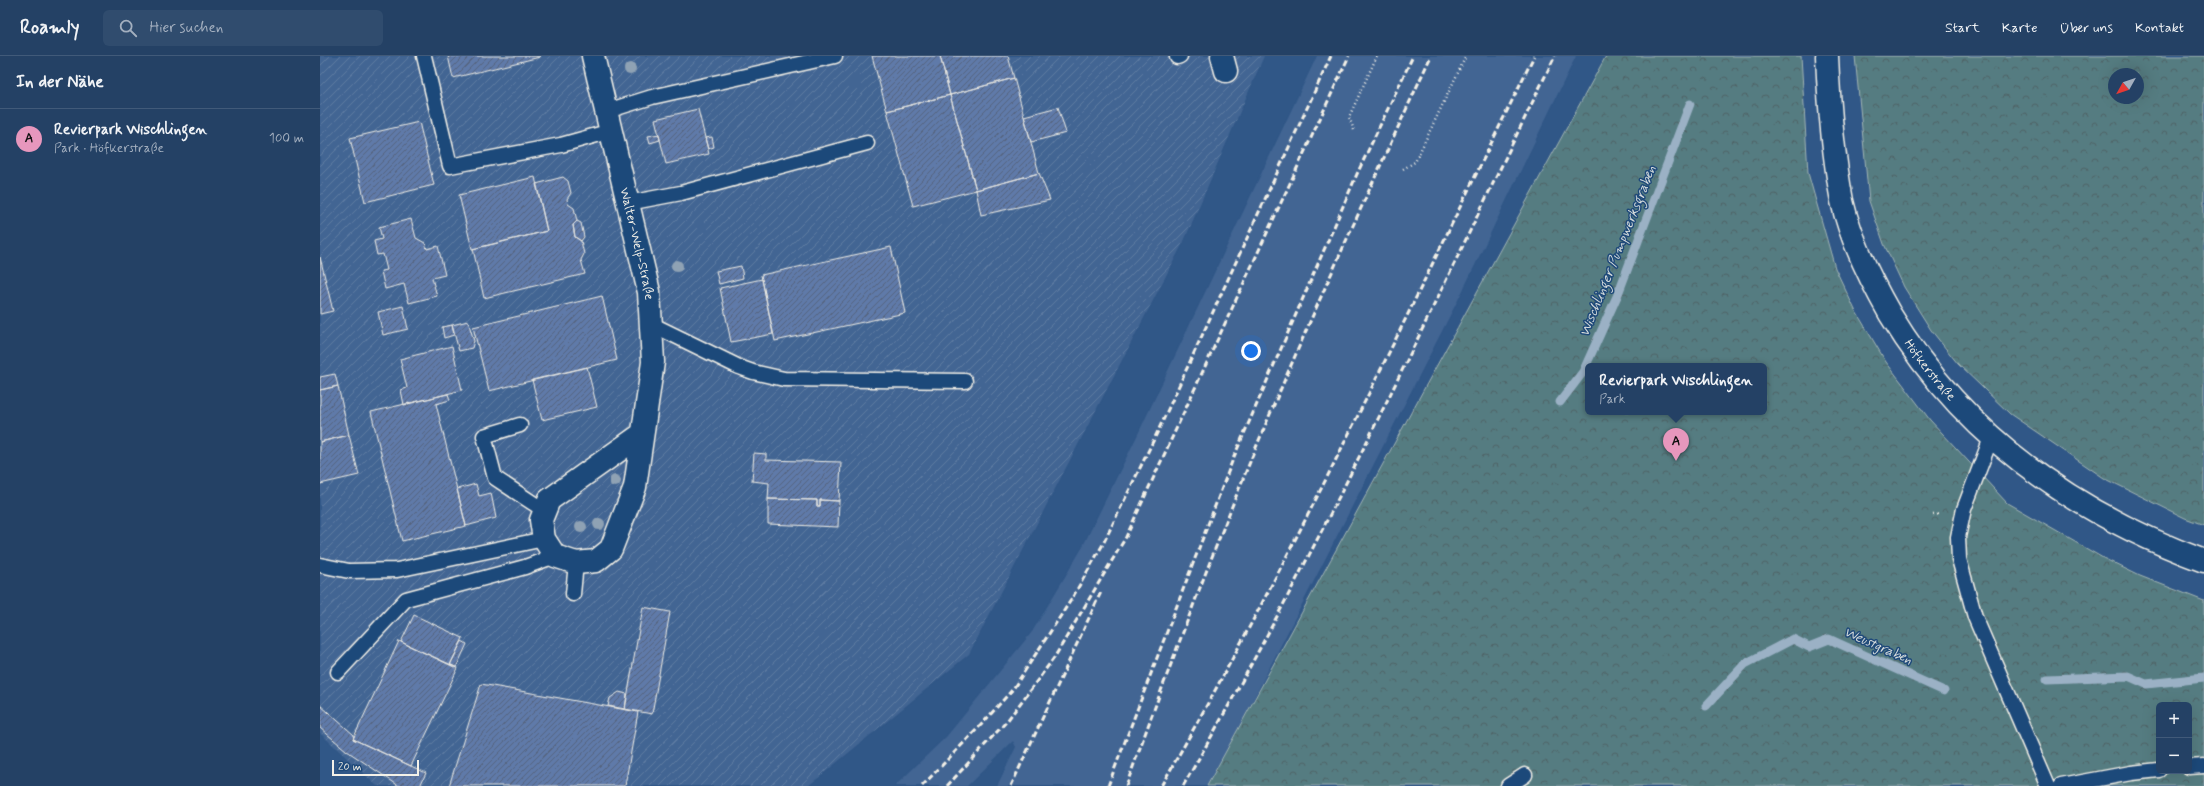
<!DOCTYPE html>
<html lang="de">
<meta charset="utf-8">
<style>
body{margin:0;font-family:Mynerve,sans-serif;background:#304c6e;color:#f1f3f6}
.controls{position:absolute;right:12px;bottom:12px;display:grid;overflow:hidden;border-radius:6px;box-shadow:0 4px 16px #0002}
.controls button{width:36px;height:36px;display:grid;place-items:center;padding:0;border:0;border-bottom:1px solid #415a79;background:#244165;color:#f1f3f6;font:20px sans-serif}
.compass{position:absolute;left:1788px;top:12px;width:36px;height:36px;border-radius:50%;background:#244165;box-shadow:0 4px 16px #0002;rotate:230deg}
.scale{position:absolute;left:12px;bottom:10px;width:87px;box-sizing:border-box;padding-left:4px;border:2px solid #f4f1e8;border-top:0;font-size:11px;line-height:14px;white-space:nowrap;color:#f4f1e8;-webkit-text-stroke:3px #1f4a7a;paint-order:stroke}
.you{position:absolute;left:931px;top:295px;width:14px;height:14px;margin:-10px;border:3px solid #fff;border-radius:50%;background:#1a73e8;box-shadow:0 0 0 6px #1a73e833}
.badge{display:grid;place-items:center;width:26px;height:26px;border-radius:50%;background:#e797bd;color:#111;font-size:13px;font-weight:700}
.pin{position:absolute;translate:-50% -33px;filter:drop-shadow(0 1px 2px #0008)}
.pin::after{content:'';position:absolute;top:21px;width:14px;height:12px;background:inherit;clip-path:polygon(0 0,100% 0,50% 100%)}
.popup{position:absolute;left:1265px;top:307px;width:182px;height:52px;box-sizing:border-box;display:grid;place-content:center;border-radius:6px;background:#244165;filter:drop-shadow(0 1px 3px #0005);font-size:13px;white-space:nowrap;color:#a3afbf}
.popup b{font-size:15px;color:#f1f3f6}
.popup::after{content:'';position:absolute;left:50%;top:100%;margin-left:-8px;border:8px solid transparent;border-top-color:#244165}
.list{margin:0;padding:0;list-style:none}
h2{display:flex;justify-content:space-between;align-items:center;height:52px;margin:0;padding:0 16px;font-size:17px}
h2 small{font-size:13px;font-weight:400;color:#a3afbf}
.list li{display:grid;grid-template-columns:26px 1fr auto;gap:12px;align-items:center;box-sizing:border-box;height:60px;padding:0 16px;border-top:1px solid #415a79}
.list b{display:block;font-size:15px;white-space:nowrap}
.list p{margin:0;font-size:13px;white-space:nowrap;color:#a3afbf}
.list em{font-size:13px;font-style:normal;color:#a3afbf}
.icon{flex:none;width:22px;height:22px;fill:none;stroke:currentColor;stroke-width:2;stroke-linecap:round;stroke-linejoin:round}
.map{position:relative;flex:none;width:1884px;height:730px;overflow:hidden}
header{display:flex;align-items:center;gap:24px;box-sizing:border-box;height:56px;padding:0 20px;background:#244165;border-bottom:1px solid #415a79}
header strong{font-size:19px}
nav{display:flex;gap:22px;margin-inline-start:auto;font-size:14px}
.search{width:280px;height:36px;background:#304c6e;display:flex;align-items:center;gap:10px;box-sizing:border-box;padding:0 14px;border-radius:6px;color:#a3afbf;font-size:15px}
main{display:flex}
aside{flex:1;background:#244165}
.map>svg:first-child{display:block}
.built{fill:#426593}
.industrial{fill:url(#industrial-furrows)}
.forest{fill:url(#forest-crowns);stroke:#a4b6b4;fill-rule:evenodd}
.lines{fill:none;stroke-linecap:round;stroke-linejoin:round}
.stream{stroke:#9bb1c5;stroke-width:9}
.building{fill:url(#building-hatch);stroke:#f4f1e8}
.lane-casing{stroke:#f4f1e8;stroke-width:17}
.street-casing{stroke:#f4f1e8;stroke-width:25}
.path{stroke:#f4f1e8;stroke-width:2.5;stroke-dasharray:1 3;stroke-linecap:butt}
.lane{stroke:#1f4a7a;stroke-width:14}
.street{stroke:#1f4a7a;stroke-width:22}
.rail{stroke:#f4f1e8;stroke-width:3;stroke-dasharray:6 3;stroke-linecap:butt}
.tree{fill:#8fa2b4}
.labels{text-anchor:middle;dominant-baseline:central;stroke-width:3;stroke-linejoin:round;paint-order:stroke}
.street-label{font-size:13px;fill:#f4f1e8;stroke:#1f4a7a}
.water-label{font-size:14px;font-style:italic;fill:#d6dcdc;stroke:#1f4a7a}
</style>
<header>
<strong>Roamly</strong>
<div class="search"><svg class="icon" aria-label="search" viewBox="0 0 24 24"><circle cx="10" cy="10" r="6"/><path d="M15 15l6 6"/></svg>Hier suchen</div>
<nav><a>Start</a><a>Karte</a><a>Über uns</a><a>Kontakt</a></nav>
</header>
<main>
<aside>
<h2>In der Nähe<small></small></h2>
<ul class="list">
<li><span class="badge">A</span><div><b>Revierpark Wischlingen</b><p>Park · Höfkerstraße</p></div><em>100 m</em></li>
</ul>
</aside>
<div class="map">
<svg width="1884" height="730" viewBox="0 0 1884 730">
<defs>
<pattern id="industrial-furrows" width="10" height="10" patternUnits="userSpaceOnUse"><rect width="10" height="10" fill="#426593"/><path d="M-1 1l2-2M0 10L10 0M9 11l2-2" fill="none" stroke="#5e7ca2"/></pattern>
<pattern id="forest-crowns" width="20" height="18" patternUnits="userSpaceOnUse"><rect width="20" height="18" fill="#547b81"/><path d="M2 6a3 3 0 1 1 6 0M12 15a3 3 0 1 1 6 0" fill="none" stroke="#4f6466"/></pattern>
<pattern id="building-hatch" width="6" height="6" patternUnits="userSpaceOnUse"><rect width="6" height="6" fill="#5e7aa9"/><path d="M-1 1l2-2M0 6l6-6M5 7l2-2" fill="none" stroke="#55647c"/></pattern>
</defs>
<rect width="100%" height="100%" fill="#305787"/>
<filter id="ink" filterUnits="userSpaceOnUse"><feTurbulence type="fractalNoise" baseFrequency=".025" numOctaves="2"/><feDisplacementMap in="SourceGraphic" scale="8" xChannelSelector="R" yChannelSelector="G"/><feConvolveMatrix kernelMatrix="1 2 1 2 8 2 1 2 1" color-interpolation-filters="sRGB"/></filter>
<g filter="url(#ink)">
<!-- built -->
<path class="built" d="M 997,0 L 1256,0 L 1142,236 L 918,673 L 887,730 L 677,730 L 696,691 L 693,685 L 647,730 L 575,730 L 626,681 L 712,576 L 761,494 L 818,378 Z"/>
<!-- industrial -->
<path class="industrial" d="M 0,0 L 944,0 L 864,185 L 649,598 L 488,730 L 57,730 L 0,677 Z"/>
<!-- forest -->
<path class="forest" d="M 1286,0 L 1481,0 L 1488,117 L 1515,212 L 1535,254 L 1566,306 L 1610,364 L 1687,447 L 1783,502 L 1820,520 L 1884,545 L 1884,730 L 887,730 ZM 1268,310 L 1444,310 L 1444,356 L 1268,356 ZM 1839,649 L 1869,649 L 1869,715 L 1839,715 Z
M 1535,0 L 1884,0 L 1884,469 L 1865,462 L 1784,422 L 1690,358 L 1638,308 L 1611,274 L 1584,231 L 1564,188 L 1549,145 ZM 1794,18 L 1818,18 L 1818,42 L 1794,42 Z"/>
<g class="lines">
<!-- stream -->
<path class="stream" d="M 1240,346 L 1263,316 L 1298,238 L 1370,48
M 1727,623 L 1808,620 L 1826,628 L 1884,622
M 1386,650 L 1425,608 L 1473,583 L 1489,591 L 1509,583 L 1624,635"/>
</g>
<!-- building -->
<path class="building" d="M 128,0 L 220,0 L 220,1 L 133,22 Z
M 552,0 L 620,0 L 630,39 L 567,55 Z
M 620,0 L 688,0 L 694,22 L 630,39 Z
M 694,22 L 719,117 L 656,134 L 630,39 Z
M 630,39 L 656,134 L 593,150 L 567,55 Z
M 738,51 L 746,77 L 711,86 L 704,60 Z
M 378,53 L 389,98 L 346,108 L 335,63 Z
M 99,66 L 114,129 L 45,146 L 30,82 Z
M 339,78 L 340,84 L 330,87 L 328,80 Z
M 392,81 L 394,91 L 388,93 L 385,82 Z
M 719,117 L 730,144 L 661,159 L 656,134 Z
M 215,121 L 227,175 L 152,193 L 139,139 Z
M 243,121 L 248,125 L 251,137 L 247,143 L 248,148 L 254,152 L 257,165 L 253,169 L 255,181 L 261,185 L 264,198 L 261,204 L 265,218 L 164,242 L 153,193 L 227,175 L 216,128 Z
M 91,163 L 96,182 L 105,187 L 107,193 L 118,190 L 125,219 L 112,222 L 117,240 L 89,247 L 84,228 L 65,233 L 61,215 L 67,214 L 63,198 L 57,199 L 54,185 L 62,183 L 59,171 Z
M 257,165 L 261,167 L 264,181 L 261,185 L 255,181 L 253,169 Z
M 571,191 L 585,257 L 455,285 L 441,219 Z
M 0,201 L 13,255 L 0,258 Z
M 421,210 L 423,222 L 399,228 L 396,215 Z
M 442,223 L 453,278 L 411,286 L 400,232 Z
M 282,240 L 297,304 L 169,335 L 153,271 Z
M 83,250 L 88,273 L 63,279 L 58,256 Z
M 148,265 L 154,285 L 152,292 L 139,295 L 132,269 Z
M 132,269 L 134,279 L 124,282 L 122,271 Z
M 132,290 L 142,334 L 84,349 L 81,334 L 87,332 L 80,303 Z
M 267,311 L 277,351 L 222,364 L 212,324 Z
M 15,318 L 18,330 L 0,334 L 0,321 Z
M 18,330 L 29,379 L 0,386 L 0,334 Z
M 128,338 L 130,344 L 116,348 L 146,470 L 82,485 L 51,356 Z
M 29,379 L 39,419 L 0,428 L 0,386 Z
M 434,397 L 446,398 L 446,404 L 521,406 L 519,445 L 500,444 L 500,450 L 497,450 L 497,444 L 448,443 L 449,427 L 432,425 Z
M 156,428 L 159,440 L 171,437 L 176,462 L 146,470 L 137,433 Z
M 448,443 L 497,444 L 497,450 L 500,450 L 500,444 L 519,445 L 518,471 L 448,468 Z
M 323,551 L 350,556 L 332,658 L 305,653 Z
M 94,559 L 143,582 L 130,609 L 81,586 Z
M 79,585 L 138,612 L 91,710 L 33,683 Z
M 142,585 L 147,588 L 136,612 L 130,609 Z
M 161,628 L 318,656 L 305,730 L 129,730 Z
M 299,636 L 307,638 L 305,653 L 288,650 L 290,642 Z
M 0,649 L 34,679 L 33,683 L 106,717 L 100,730 L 79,730 L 27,695 L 0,672 Z"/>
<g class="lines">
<!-- lane casing -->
<g class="lane-casing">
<path id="lane" d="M 104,0 L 130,110 L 241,89 L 291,75
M 857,1 L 860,0
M 287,55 L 332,41 L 515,0
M 308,147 L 361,137 L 547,87
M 331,268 L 419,311 L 433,316 L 464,323 L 645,325
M 200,369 L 164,380 L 175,422 L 225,455
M 1671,382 L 1644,453 L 1638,481 L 1639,503 L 1655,561 L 1728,730
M 0,509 L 29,515 L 77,514 L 224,483
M 253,538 L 256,507
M 18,616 L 86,543 L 205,511 L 235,500
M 1869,711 L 1884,710
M 1188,730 L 1205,719
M 1741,730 L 1811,717 L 1839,714"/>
</g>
<!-- street casing -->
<g class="street-casing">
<g id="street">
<path id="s1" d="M 273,0 L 329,236 L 333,306 L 315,431 L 291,493 L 276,505 L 256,507 L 235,500 L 224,483 L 221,464 L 229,444 L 322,378"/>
<path d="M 902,0 L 906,15"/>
<path id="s2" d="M 1507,0 C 1509,48 1513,98 1522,145 C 1531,185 1550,223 1570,258 C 1642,378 1754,457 1884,505"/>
</g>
</g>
<!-- path -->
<path class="path" d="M 1034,74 L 1029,61 L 1057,0
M 1083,113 L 1095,106 L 1146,0
M 1613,459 L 1620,458"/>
<!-- lane -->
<use href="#lane" class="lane"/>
<!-- street -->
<use href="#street" class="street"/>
<!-- rail -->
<path class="rail" d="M 602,730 L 661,669 L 693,633 L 751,544 L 782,490 L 838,375 L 1011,0
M 627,730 L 687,665 L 734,602 L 806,481 L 1029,0
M 691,730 L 781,536
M 788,730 L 913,403 L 1037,118 L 1093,0
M 806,730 C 844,626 883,521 925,418 C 983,277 1047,138 1111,0
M 841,730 C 978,494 1093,245 1214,0
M 863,730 C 1000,494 1115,245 1235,0"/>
</g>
<!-- trees -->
<g class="tree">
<circle cx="310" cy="13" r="6"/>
<circle cx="357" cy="210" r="6"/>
<circle cx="295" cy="425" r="6"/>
<circle cx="279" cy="468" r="6"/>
<circle cx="261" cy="471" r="6"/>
</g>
</g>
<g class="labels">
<!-- street labels -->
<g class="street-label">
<text stroke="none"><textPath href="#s1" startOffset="193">Walter-Welp-Straße</textPath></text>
<text stroke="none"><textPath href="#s2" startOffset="338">Höfkerstraße</textPath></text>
</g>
<!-- water labels -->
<g class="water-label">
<text transform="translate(1298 195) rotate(-68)">Wischlinger Pumpwerksgraben</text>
<text transform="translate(1558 590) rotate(24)">Weustgraben</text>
</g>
</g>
</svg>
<div class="controls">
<button>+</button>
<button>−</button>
</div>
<svg class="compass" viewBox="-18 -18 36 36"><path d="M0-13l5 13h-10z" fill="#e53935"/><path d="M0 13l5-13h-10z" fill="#a3afbf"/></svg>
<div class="scale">20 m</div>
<div class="you"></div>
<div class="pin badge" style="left:1356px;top:405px">A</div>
<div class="popup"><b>Revierpark Wischlingen</b>Park</div>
</div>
</main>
